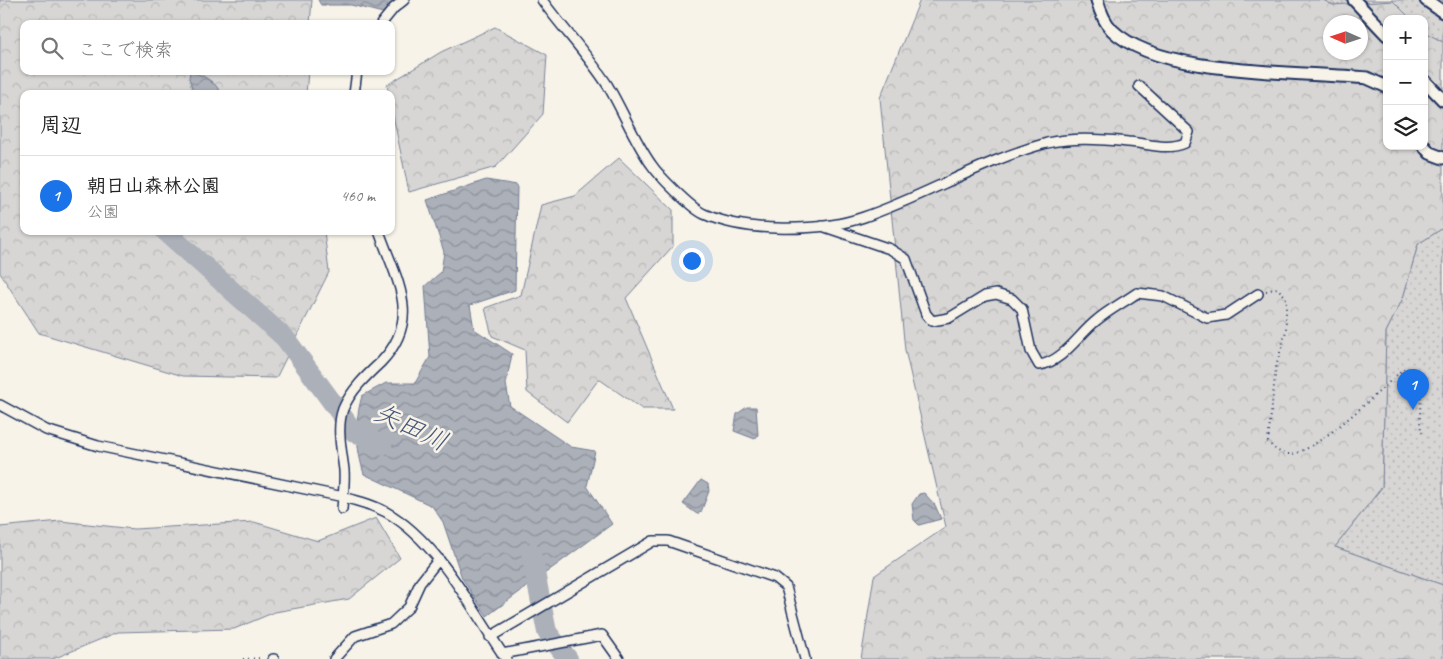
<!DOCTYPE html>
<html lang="ja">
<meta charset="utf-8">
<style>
body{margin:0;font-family:Caveat,"Klee One",sans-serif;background:#f2f2f2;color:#222}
.controls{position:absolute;right:15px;top:15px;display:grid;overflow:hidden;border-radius:10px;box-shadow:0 1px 4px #0004}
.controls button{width:45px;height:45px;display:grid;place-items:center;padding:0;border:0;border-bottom:1px solid #e0e0e0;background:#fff;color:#222;font:25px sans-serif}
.compass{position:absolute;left:1323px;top:15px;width:45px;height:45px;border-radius:50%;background:#fff;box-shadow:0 1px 4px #0004;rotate:273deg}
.you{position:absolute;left:691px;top:260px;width:18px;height:18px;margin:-12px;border:4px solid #fff;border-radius:50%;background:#1a73e8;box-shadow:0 0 0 8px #1a73e833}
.badge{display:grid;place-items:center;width:32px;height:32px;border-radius:50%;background:#1a73e8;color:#fff;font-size:16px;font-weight:700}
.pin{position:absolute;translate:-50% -41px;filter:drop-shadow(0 1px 2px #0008)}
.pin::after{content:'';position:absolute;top:26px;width:18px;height:15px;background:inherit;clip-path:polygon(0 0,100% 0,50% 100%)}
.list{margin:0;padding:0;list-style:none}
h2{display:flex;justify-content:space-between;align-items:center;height:65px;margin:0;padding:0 20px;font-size:21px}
h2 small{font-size:16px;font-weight:400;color:#767676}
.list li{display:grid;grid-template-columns:32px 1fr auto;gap:15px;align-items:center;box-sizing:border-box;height:80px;padding:0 20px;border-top:1px solid #e0e0e0}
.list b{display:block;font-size:19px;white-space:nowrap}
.list p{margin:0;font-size:16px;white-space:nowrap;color:#767676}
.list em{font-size:16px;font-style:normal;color:#767676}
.icon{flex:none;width:28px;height:28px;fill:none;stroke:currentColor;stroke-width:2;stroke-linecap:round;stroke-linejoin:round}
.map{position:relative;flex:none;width:1443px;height:659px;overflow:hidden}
.search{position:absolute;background:#fff;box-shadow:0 1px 4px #0004;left:20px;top:20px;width:375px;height:55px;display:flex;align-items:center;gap:12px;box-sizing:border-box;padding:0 18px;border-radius:10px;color:#767676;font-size:19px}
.panel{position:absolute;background:#fff;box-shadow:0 1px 4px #0004;left:20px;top:90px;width:375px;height:145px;border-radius:10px}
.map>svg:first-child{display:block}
.grass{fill:url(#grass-dots);stroke:#798299}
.forest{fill:url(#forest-crowns);stroke:#798299;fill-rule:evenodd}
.water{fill:url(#water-waves);stroke:#727c95}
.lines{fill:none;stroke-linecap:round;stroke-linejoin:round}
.river{stroke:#acb0b9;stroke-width:20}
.street-casing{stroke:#1b2f5e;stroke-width:12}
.secondary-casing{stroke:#1b2f5e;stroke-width:15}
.path{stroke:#1b2f5e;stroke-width:2;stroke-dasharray:1 4;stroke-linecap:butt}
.street{stroke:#f7f3e8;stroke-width:9}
.secondary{stroke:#f7f3e8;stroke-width:11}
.labels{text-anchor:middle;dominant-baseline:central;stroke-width:5;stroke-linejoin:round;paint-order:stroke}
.water-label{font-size:26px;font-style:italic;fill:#465679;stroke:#f7f3e8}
</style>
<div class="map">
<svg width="1443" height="659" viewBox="0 0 1443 659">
<defs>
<pattern id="grass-dots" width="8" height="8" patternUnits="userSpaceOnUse" patternTransform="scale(1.25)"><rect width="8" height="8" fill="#d7d6d4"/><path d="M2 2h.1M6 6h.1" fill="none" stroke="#b8b8b8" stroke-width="1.8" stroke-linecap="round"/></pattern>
<pattern id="forest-crowns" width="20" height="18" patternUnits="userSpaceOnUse" patternTransform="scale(1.25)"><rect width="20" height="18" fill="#d7d6d4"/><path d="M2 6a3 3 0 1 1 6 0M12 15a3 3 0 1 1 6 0" fill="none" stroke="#b8b8b8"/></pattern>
<pattern id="water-waves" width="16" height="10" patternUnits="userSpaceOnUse" patternTransform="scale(1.25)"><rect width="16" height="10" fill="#acb0b9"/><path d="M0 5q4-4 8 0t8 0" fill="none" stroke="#8b909a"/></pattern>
</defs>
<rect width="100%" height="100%" fill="#f7f3e8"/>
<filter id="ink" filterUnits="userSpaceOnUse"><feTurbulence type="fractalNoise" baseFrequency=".02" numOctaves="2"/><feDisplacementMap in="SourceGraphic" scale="10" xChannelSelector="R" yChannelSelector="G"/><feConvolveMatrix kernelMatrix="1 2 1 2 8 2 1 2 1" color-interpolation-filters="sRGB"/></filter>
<g filter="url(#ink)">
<!-- grass -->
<path class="grass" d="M 1323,0 L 1443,0 L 1443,42 L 1424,32 L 1424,19 L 1411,19 L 1393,2 L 1333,5 Z
M 1443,228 L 1443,585 L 1335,547 L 1382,487 L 1386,332 L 1403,298 L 1418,244 Z"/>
<!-- forest -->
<path class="forest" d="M 0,0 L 312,0 L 310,24 L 24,24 L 24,71 L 308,71 L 306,94 L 24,94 L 24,231 L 324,231 L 329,272 L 276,378 L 183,376 L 39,333 L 0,273 Z
M 920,0 L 1323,0 L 1333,5 L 1393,1 L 1411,19 L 1387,19 L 1387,146 L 1424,146 L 1424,32 L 1443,42 L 1443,228 L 1418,244 L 1403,298 L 1386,332 L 1382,487 L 1335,547 L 1443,585 L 1443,659 L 861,659 L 874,576 L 946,527 L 905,350 L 880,98 ZM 1330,22 L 1360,22 L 1360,52 L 1330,52 Z
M 495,27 L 547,55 L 543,114 L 496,167 L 409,192 L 391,106 L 391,94 L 389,94 L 387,85 L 441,52 Z
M 619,158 L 673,210 L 673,246 L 626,298 L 673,409 L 642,409 L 599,379 L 567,422 L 527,392 L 525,350 L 492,336 L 485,308 L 521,295 L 541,205 L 575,196 Z
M 376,518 L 400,558 L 349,599 L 275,612 L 234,629 L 118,632 L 53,659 L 0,659 L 0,527 L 60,521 L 134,529 L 254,522 L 318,541 Z"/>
<!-- water -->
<path class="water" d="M 318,0 L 396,0 L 383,13 L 351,5 L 321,5 Z
M 190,71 C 202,75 216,81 221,94 L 194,94 L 189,78 Z
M 486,180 L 517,185 L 515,290 L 470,305 L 474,329 L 512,354 L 506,384 L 510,406 L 571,447 L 595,451 L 587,486 L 612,524 L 487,616 L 462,578 L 443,522 L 432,506 L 364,474 C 356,447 354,423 362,396 L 386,383 L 415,383 L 430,357 L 425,286 L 441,272 L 444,252 L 427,200 Z
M 747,407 L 756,407 L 758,435 L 755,439 L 734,431 L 737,414 Z
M 701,480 L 708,484 L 709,491 L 701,512 L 697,514 L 683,504 Z
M 924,493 L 935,505 L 941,519 L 919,525 L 914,520 L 912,504 L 919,494 Z"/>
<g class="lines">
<!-- river -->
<path class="river" d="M 165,231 L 285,338 L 354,432 L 382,445
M 531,553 L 547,632 L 568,659"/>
<!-- street casing -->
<g class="street-casing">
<path id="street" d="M 542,0 C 563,29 589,56 608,86 C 623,111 634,140 651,164 C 659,176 691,208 704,214 C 746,233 821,232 864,217 C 926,196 983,160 1047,143 C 1072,137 1102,139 1128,142 C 1147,143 1166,151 1185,143 L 1189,132 L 1139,86
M 381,24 L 394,8 L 404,0
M 354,94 L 357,71
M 822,226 L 890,249 L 906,259 L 926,314 L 932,321 L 949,318 L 985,296 L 996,294 L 1012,299 L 1022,309 L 1031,351 L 1039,365 C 1063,362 1079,334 1097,320 C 1109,310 1124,302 1137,293 L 1163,296 L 1207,318 L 1226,315 L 1258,294
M 0,405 L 46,430 L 98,446 L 339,496 C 355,500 371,504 386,512 C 438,541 473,611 506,659
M 342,509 C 343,496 345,483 344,470 C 342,452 336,428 343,409 C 351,390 366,376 381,362 C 423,318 396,280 379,231
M 490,637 L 653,541 L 668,541 L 775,578 L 786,587 L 805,659
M 502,654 L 602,635 L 619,659
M 273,659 L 274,659
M 334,659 L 355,636 L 391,624 L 409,607 L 420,583 L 439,559"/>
</g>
<!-- secondary casing -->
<g class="secondary-casing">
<path id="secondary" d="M 1097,0 C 1100,11 1104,22 1112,30 C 1160,77 1301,71 1367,78 L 1387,87
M 1354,0 L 1387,35
M 1426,0 L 1443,12
M 1424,80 L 1443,100
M 1424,146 L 1430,153 L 1443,158"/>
</g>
<!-- path -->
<path class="path" d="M 1266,291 L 1277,288 L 1286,297 L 1286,331 L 1276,367 L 1268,442 C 1274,449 1280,454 1290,454 C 1315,454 1383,388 1403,369 L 1415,370 C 1427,390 1415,415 1423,437
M 243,659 L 263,658"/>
<!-- street -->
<use href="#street" class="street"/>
<!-- secondary -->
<use href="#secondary" class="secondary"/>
</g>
</g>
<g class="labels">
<!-- water labels -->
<g class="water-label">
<text transform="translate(411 427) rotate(25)">矢田川</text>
</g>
</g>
</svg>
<div class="controls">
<button>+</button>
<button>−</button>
<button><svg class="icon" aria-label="layers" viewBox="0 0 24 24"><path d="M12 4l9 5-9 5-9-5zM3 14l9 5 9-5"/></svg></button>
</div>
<svg class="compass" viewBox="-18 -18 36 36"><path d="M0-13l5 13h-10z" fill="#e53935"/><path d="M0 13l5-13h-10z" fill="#767676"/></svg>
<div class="you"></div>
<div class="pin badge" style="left:1413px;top:410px">1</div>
<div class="search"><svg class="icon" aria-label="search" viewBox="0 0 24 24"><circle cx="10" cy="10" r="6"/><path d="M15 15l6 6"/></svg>ここで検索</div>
<section class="panel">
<h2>周辺<small></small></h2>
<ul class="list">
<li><span class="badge">1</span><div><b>朝日山森林公園</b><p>公園</p></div><em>460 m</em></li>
</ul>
</section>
</div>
